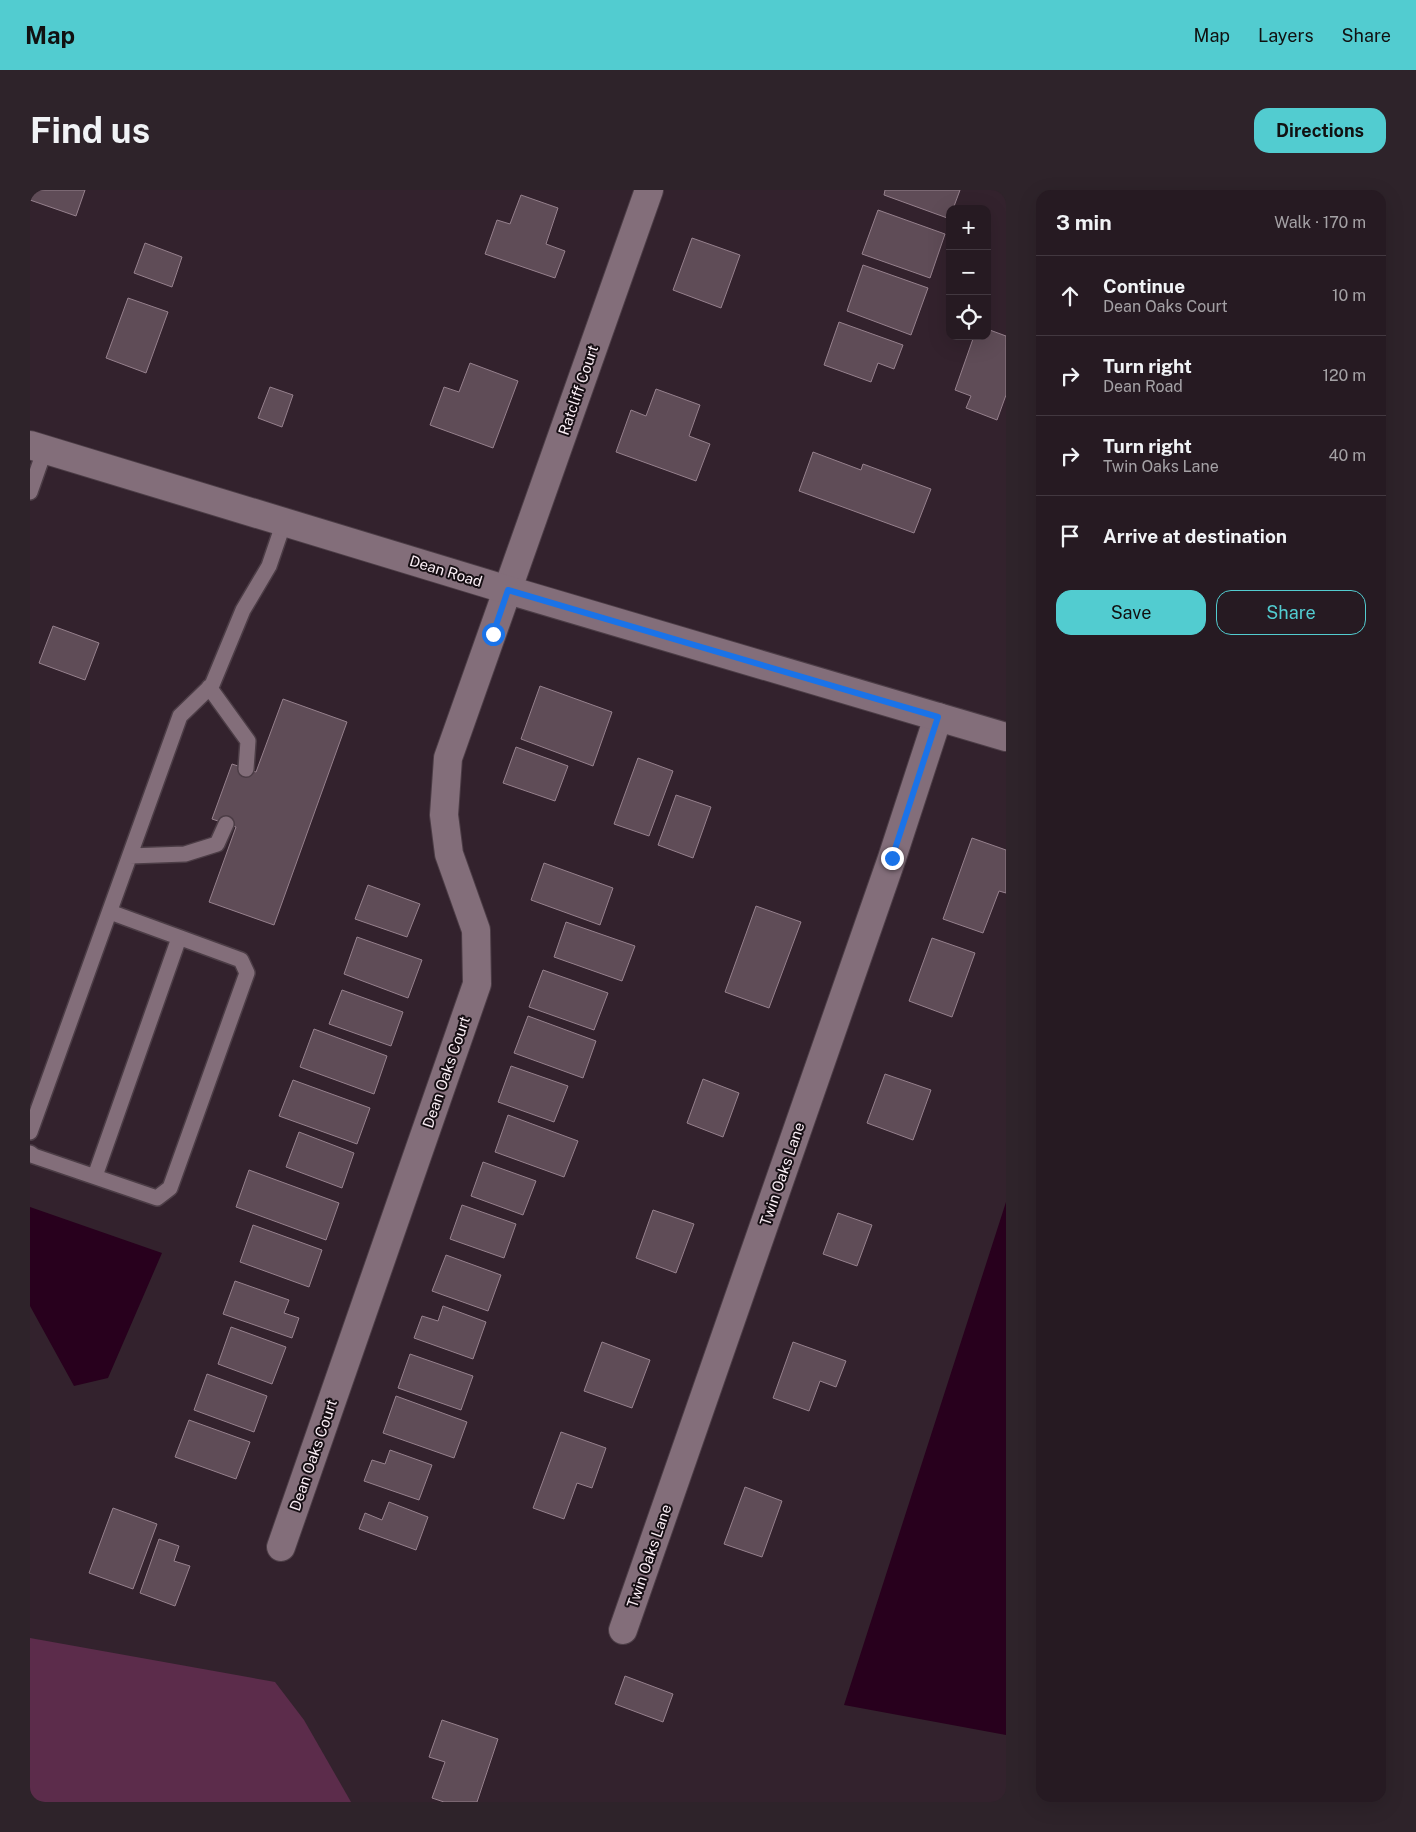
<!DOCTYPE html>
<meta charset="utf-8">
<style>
body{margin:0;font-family:"Public Sans",sans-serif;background:#2e232a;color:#f1f3f6}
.controls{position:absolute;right:15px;top:15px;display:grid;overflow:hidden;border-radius:10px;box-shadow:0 5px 20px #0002}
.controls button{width:45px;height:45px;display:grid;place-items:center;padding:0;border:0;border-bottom:1px solid #423840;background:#261a22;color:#f1f3f6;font:25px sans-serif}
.stop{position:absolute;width:15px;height:15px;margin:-11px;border:4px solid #1a73e8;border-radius:50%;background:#fff}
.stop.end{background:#1a73e8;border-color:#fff;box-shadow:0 1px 5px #0008}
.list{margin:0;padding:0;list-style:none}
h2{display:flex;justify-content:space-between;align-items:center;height:65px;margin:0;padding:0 20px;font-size:21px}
h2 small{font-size:16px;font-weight:400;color:#a4a1a5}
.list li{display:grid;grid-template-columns:32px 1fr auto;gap:15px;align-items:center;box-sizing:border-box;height:80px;padding:0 20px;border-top:1px solid #423840}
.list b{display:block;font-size:19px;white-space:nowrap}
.list p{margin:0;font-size:16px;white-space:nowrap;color:#a4a1a5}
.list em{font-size:16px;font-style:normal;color:#a4a1a5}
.actions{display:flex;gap:10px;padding:15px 20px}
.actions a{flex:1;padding:11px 0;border:1px solid #52ccd0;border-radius:15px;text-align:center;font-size:18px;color:#52ccd0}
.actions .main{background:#52ccd0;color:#111}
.icon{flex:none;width:28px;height:28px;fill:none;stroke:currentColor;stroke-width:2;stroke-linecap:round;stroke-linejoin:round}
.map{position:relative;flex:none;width:976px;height:1612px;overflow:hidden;border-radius:15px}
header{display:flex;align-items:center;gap:30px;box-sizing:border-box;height:70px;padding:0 25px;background:#52ccd0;color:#111}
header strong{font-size:24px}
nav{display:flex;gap:28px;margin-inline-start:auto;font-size:18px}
.intro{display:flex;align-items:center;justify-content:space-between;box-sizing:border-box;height:120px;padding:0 30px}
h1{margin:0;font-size:35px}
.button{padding:12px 22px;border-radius:15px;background:#52ccd0;color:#111;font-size:18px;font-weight:700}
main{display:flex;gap:30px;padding:0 30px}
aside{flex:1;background:#261a22;border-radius:15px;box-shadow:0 5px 20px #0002}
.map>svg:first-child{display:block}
.green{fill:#5c2c4b}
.water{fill:#28001d}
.building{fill:#5f4c57;stroke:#96818d}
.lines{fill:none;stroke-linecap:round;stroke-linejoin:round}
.lane-casing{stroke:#4c3d46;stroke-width:18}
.street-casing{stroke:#4c3d46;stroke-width:30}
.secondary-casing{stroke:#4c3d46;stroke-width:30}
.lane{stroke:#836e7a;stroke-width:15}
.street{stroke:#836e7a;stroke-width:28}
.secondary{stroke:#836e7a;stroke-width:28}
.route{stroke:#1a73e8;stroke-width:6}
.labels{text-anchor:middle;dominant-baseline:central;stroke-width:4;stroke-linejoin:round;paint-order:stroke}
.street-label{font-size:15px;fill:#fbeff6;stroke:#160e13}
</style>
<header>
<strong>Map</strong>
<nav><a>Map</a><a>Layers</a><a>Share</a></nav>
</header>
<div class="intro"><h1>Find us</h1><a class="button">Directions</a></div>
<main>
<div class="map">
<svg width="976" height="1612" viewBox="0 0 976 1612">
<rect width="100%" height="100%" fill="#33222d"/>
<!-- green -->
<path class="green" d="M 0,1448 L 245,1492 L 274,1530 L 321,1612 L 0,1612 Z"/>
<!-- water -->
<path class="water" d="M 976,1012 L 976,1545 L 814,1515 Z
M 0,1017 L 132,1063 L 78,1188 L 44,1196 L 0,1116 Z"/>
<!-- building -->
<path class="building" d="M 0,0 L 55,0 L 46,26 L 0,10 Z
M 855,0 L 930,0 L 923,19 L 920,19 L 920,29 L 854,5 Z
M 491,5 L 528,18 L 516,54 L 535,61 L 525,88 L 455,64 L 467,30 L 480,34 Z
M 848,20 L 915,44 L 900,88 L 832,64 Z
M 662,48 L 710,65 L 691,118 L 643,100 Z
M 115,53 L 152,67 L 142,97 L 104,83 Z
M 833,75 L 898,98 L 881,145 L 817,121 Z
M 98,108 L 138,122 L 116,183 L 76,168 Z
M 809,132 L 873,155 L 864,179 L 848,173 L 841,192 L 794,175 Z
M 957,139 L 976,146 L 976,205 L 967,230 L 936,218 L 941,206 L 925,200 L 944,146 L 957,146 Z
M 440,173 L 488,191 L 463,258 L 400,235 L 414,197 L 429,202 Z
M 240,197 L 263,205 L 252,237 L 228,228 Z
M 626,199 L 670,215 L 659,246 L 680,254 L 666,291 L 586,262 L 601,220 L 616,226 Z
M 783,262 L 831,280 L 833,274 L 901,299 L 884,343 L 769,301 Z
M 23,436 L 69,453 L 55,490 L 9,473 Z
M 510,496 L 582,522 L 563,576 L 491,549 Z
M 253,509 L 317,532 L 244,735 L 179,712 L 206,637 L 182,629 L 202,574 L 226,582 Z
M 486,557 L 538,576 L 525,611 L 473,593 Z
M 608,568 L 643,581 L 619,646 L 584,634 Z
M 646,605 L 681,617 L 663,668 L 628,655 Z
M 942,648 L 976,660 L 976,703 L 969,701 L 953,743 L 913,729 Z
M 514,673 L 583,698 L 570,735 L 501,710 Z
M 338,695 L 390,714 L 377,747 L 325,729 Z
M 726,716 L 771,732 L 739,818 L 695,802 Z
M 536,732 L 605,756 L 592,791 L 524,767 Z
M 327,747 L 392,770 L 378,808 L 314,784 Z
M 902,748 L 945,763 L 922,827 L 879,811 Z
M 513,780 L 578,803 L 564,840 L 499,817 Z
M 312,800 L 373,822 L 361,856 L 299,834 Z
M 498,826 L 566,851 L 553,888 L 484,863 Z
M 284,839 L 357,866 L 344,904 L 270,877 Z
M 481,876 L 538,896 L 524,932 L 468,912 Z
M 855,884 L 901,900 L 883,950 L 837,933 Z
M 673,889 L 709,903 L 693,947 L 657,933 Z
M 263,890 L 340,918 L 327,954 L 249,926 Z
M 478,925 L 548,951 L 534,987 L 465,962 Z
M 269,942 L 324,963 L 312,998 L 256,977 Z
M 453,972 L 506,991 L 493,1025 L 441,1006 Z
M 219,980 L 309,1013 L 296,1050 L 206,1017 Z
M 432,1015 L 486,1034 L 474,1068 L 420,1049 Z
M 623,1020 L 664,1034 L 646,1083 L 606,1068 Z
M 808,1023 L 842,1035 L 827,1076 L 793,1064 Z
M 223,1035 L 292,1060 L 279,1097 L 210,1072 Z
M 416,1065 L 471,1085 L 458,1121 L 402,1101 Z
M 205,1091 L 259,1110 L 254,1123 L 269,1128 L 262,1148 L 193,1124 Z
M 413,1116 L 456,1132 L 443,1169 L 384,1148 L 392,1126 L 408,1131 Z
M 201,1137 L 256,1157 L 242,1194 L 188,1174 Z
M 572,1152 L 620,1170 L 602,1218 L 554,1201 Z
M 763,1152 L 816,1171 L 806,1197 L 790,1191 L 779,1221 L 743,1208 Z
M 380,1164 L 443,1186 L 431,1220 L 368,1198 Z
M 177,1184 L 237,1206 L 224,1242 L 164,1220 Z
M 366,1206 L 437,1232 L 424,1268 L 353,1243 Z
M 159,1230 L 220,1252 L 206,1289 L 145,1267 Z
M 531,1242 L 576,1258 L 562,1298 L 547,1293 L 534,1329 L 503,1318 Z
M 360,1260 L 402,1275 L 389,1310 L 334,1291 L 342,1270 L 355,1274 Z
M 715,1297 L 752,1311 L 732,1367 L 694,1354 Z
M 359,1312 L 398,1327 L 386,1360 L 329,1339 L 335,1323 L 352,1330 Z
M 83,1318 L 127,1334 L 103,1399 L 59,1383 Z
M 129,1349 L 149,1356 L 144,1371 L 160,1376 L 145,1416 L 110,1403 Z
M 595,1486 L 643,1504 L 633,1532 L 585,1514 Z
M 412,1530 L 468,1549 L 447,1612 L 414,1612 L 402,1608 L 415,1572 L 399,1567 Z"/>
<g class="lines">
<!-- lane casing -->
<g class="lane-casing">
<path id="lane" d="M 0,302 L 15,259
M 179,497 L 218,551 L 216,579
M 100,666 L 155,664 L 187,654 L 196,634
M 0,942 L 150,526 L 182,495 L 213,420 L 239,376 L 254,332
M 0,963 L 4,966 L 127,1008 L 140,998 L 217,783 L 211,770 L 80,722
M 65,986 L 149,748"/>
</g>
<!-- street casing -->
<g class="street-casing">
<path id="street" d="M 251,1357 L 447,794 L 446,740 L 419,664 L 414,625 L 418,568 L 619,0
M 593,1440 L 862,668 L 908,527"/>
</g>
<!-- secondary casing -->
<g class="secondary-casing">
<path id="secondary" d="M 0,255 L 478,400 L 976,547"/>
</g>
<!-- lane -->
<use href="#lane" class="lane"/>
<!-- street -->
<use href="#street" class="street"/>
<!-- secondary -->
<use href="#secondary" class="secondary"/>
</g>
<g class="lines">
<!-- route -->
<path class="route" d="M 463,444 L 478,400 L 908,527 L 862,668"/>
</g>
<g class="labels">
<!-- street labels -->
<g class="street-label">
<text transform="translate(548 200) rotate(-71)">Ratcliff Court</text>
<text transform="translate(416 381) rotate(17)">Dean Road</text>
<text transform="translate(416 882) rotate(-71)">Dean Oaks Court</text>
<text transform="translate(752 984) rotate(-71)">Twin Oaks Lane</text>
<text transform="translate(283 1265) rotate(-71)">Dean Oaks Court</text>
<text transform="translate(619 1366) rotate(-71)">Twin Oaks Lane</text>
</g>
</g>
</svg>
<div class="controls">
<button>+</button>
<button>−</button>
<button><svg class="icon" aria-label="locate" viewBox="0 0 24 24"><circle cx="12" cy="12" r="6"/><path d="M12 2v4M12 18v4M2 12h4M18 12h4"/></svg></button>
</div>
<div class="stop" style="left:463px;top:444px"></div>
<div class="stop end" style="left:862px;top:668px"></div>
</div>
<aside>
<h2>3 min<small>Walk · 170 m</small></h2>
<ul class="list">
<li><svg class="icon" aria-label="ahead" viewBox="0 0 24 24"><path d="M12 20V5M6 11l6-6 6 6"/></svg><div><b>Continue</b><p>Dean Oaks Court</p></div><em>10 m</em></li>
<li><svg class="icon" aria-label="right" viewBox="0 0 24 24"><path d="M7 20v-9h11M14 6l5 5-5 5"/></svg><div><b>Turn right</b><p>Dean Road</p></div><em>120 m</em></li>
<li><svg class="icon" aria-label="right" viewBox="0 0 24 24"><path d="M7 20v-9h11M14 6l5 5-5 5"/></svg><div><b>Turn right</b><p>Twin Oaks Lane</p></div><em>40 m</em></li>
<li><svg class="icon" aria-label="arrive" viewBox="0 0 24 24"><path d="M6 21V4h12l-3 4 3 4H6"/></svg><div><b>Arrive at destination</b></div></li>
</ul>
<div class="actions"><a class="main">Save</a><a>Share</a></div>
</aside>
</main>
